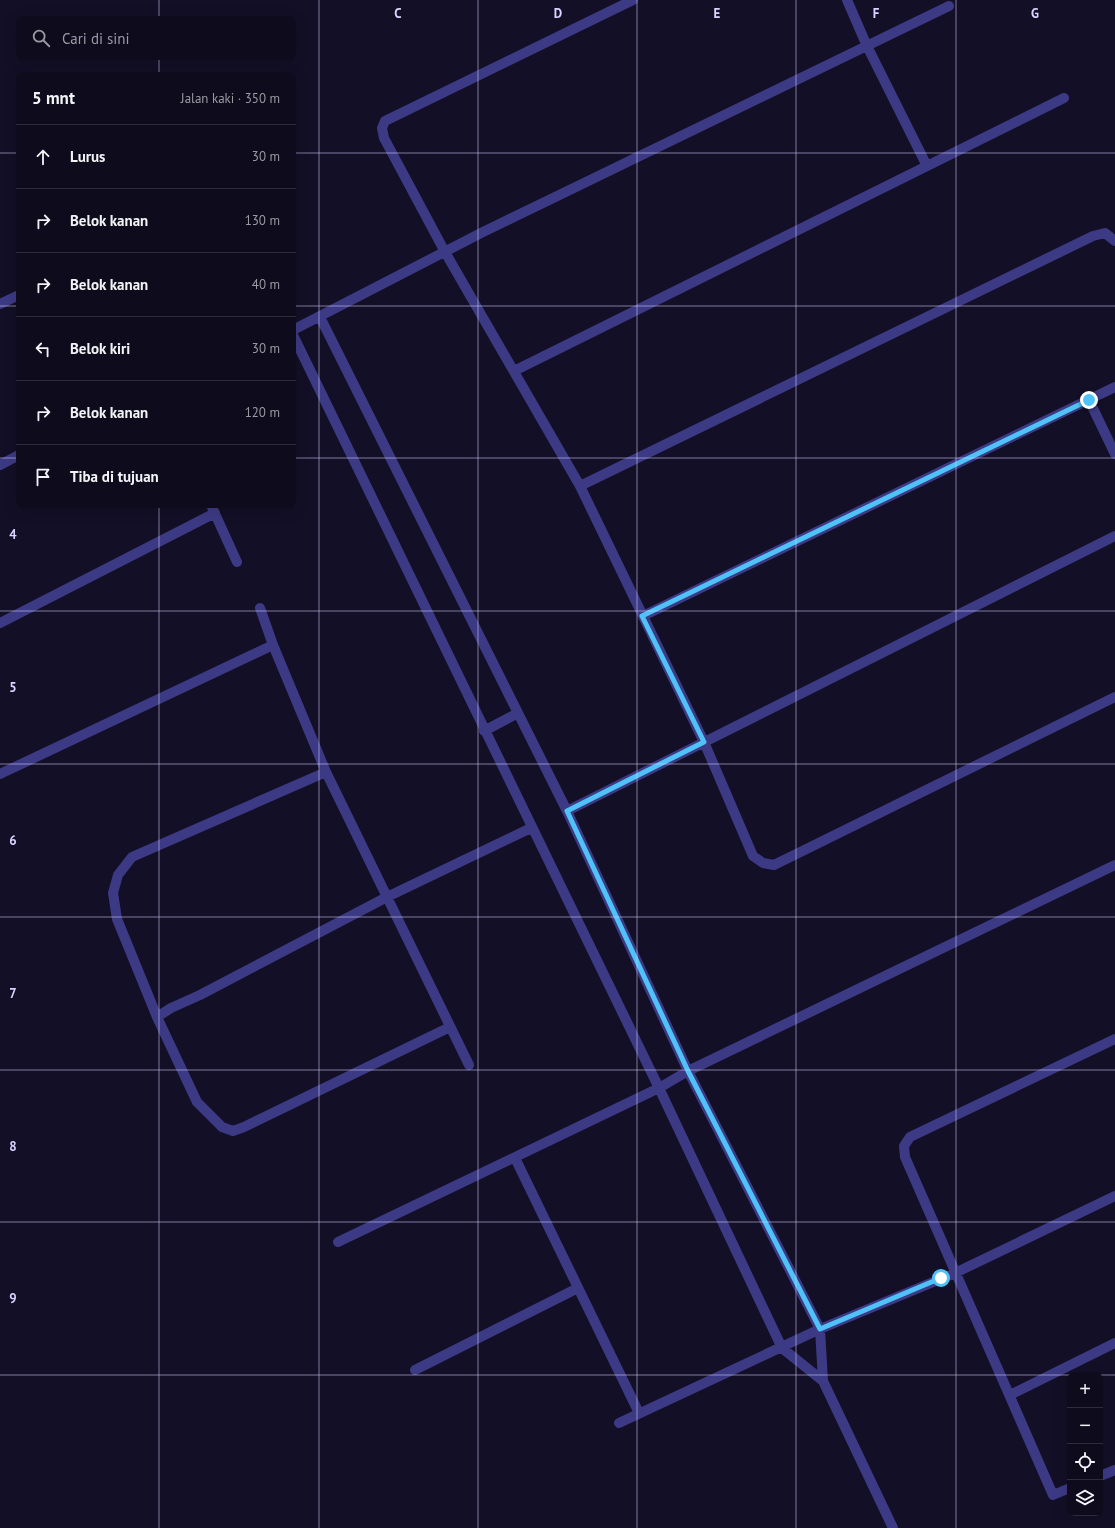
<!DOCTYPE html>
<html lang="id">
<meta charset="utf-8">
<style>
body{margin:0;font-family:"PT Sans",sans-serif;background:#171425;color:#f1f3f6}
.controls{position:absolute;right:12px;bottom:12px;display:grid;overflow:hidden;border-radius:8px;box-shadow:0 4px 16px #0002}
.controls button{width:36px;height:36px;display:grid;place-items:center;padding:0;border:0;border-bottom:1px solid #2e2b3b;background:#0e0b1c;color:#f1f3f6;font:20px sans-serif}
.stop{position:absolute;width:12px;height:12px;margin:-9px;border:3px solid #4fc3f7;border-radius:50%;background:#fff}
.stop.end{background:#4fc3f7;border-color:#fff;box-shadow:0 1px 4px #0008}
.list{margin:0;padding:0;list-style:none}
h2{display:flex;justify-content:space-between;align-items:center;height:52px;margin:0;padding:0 16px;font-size:17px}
h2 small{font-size:13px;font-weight:400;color:#9b9ba3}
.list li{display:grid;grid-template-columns:26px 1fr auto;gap:12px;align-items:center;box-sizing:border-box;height:64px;padding:0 16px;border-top:1px solid #2e2b3b}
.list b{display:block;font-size:15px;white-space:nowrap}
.list em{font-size:13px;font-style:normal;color:#9b9ba3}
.icon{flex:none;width:22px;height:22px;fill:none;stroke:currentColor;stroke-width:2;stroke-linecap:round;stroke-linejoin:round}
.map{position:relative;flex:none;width:1115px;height:1528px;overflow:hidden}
.search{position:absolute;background:#0e0b1c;box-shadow:0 4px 16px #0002;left:16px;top:16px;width:280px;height:44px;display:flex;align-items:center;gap:10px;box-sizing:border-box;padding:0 14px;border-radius:8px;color:#9b9ba3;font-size:15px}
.panel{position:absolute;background:#0e0b1c;box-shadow:0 4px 16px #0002;left:16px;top:72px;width:280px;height:436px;border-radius:8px}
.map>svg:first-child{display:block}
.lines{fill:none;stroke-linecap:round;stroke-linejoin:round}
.minor{stroke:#3d3a85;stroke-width:10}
.route{stroke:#4fc3f7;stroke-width:5}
.grid{fill:none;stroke:#d9d4ff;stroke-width:1;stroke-opacity:0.55}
.grid-label{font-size:13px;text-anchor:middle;font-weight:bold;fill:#d9d4ff;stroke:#130f26;stroke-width:3;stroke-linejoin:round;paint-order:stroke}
</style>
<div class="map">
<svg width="1115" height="1528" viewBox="0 0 1115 1528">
<rect width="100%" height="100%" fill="#130f26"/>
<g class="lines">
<!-- minor -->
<path class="minor" d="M 633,0 L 385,121 L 382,128 L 384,138 L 445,252 L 580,486 L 704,742 L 753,856 L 763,863 L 774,865 L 1115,697
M 847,0 L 867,46 L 927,166
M 0,304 L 19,295
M 320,317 L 567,811 L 688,1071 L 820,1329 L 823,1381 L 893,1528
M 293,330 L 483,232 L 949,6
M 293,335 L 659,1088 L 782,1348 L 823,1381
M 514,371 L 1064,98
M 1089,400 L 1115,454
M 0,465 L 19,455
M 580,486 L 1093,236 L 1105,233 L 1115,241
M 211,505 L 237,562
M 260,608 L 273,645 L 326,772 L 469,1065
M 643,616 L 1115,387
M 0,623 L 215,513
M 484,731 L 518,713
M 0,774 L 273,645
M 567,811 L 1115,536
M 157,1017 L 117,919 L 113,893 L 118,875 L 132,857 L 326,772
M 450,1027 L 244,1127 L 233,1131 L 222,1127 L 197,1102 L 157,1017 L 171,1008 L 200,995 L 387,897 L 531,828
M 515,1158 L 639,1413
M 338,1242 L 659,1088 L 688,1071 L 1115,865
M 415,1370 L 578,1288
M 1010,1395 L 1115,1343
M 619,1423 L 820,1329 L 955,1273 L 1115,1196
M 1100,1476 L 1115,1470
M 1070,1488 L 1053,1495 L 905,1157 L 904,1146 L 910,1137 L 1115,1039"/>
</g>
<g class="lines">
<!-- route -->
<path class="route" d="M 941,1278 L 820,1329 L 688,1071 L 567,811 L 704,742 L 642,616 L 1089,400"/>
</g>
<!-- grid -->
<path class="grid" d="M 159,0 L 159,19M 319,0 L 319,1528M 478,0 L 478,1528M 637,0 L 637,1528M 796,0 L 796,1528M 956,0 L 956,1528M 159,57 L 159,75M 0,153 L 19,153M 293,153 L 1115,153M 0,306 L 19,306M 293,306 L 1115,306M 0,458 L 19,458M 293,458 L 1115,458M 159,505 L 159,1528M 0,611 L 1115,611M 0,764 L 1115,764M 0,917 L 1115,917M 0,1070 L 1115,1070M 0,1222 L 1115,1222M 0,1375 L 1070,1375M 1100,1375 L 1115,1375"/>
<g class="grid-label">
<text x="398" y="18">C</text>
<text x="558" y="18">D</text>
<text x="717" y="18">E</text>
<text x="876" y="18">F</text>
<text x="1035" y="18">G</text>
<text x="13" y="539">4</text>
<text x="13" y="692">5</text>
<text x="13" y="845">6</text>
<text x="13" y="998">7</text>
<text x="13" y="1151">8</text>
<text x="13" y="1303">9</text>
</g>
</svg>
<div class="controls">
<button>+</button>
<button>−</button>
<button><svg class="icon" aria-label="locate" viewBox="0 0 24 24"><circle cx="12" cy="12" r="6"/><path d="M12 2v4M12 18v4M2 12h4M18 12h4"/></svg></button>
<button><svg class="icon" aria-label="layers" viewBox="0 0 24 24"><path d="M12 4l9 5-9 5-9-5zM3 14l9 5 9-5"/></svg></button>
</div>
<div class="stop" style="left:941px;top:1278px"></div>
<div class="stop end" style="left:1089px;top:400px"></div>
<div class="search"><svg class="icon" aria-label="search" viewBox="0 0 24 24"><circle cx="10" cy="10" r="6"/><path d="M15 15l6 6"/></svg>Cari di sini</div>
<section class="panel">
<h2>5 mnt<small>Jalan kaki · 350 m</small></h2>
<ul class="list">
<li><svg class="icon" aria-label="ahead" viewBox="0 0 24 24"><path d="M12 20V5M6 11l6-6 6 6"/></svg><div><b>Lurus</b></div><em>30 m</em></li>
<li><svg class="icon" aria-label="right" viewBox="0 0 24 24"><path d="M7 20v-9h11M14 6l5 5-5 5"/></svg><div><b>Belok kanan</b></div><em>130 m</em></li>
<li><svg class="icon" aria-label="right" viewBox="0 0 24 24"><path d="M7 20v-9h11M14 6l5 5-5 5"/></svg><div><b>Belok kanan</b></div><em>40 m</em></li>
<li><svg class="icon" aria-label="left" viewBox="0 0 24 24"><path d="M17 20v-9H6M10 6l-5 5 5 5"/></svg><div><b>Belok kiri</b></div><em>30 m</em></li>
<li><svg class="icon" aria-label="right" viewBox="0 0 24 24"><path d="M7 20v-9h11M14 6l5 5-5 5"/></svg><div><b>Belok kanan</b></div><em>120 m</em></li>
<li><svg class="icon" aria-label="arrive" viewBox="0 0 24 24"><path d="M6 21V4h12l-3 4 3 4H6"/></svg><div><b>Tiba di tujuan</b></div></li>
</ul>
</section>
</div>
